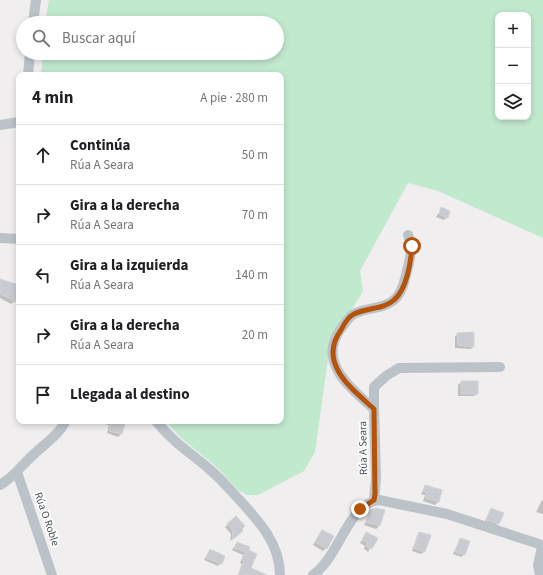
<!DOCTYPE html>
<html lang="es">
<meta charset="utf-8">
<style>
body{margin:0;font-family:"Source Sans 3",sans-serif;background:#f2f2f2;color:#202124}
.controls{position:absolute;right:12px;top:12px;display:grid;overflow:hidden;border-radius:8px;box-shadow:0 2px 6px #0003}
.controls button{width:36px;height:36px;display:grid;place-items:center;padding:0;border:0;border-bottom:1px solid #e0e0e0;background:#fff;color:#202124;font:20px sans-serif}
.stop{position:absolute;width:12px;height:12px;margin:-9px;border:3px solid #b45309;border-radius:50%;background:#fff}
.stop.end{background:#b45309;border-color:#fff;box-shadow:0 1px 4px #0008}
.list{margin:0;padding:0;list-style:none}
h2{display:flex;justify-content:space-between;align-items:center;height:52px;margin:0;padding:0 16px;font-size:17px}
h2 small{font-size:13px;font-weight:400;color:#757577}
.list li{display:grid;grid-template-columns:26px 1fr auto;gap:12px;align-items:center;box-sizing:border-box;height:60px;padding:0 16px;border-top:1px solid #e0e0e0}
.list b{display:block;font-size:15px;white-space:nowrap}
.list p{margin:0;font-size:13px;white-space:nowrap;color:#757577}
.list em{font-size:13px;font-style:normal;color:#757577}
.icon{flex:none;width:22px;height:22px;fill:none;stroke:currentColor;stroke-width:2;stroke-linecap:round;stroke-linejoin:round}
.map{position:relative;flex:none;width:543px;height:575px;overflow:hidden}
.search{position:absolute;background:#fff;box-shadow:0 2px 6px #0003;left:16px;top:16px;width:268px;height:44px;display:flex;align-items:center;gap:10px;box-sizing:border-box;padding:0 14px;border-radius:22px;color:#757577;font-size:15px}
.panel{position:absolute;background:#fff;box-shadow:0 2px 6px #0003;left:16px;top:72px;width:268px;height:352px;border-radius:8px}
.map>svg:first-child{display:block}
.green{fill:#c1e9ce;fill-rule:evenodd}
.shadow{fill:#0003}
.building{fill:#c9cbd0;stroke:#d2d4d8}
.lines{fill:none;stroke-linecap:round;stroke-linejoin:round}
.minor{stroke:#bbc3c9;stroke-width:10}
.route{stroke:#b45309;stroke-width:5}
.labels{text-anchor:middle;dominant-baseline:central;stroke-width:3.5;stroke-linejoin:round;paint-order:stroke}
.street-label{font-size:11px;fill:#485259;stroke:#fff}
</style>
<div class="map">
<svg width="543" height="575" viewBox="0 0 543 575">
<rect width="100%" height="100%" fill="#f0eeee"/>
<!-- green -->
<path class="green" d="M 49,0 L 543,0 L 543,238 L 438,191 L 408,183 L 360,271 L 363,291 L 330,345 L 315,452 L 304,471 L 258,495 L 247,495 L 238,490 L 219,469 L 179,436 L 166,421 L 281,421 L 281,75 L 41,75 L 43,53 L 277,53 L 277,23 L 45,23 ZM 498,15 L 528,15 L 528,117 L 498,117 Z"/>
<!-- shadow -->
<path class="shadow" d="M 442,208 L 447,217 L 444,220 L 436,217 Z
M 0,280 L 19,287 L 19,300 L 17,302 L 14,301 L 11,304 L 0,298 Z
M 457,334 L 473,346 L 471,349 L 455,348 L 455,337 Z
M 461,382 L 477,394 L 474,396 L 458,396 L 458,385 Z
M 106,421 L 116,421 L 121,434 L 118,437 L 107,433 L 109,425 L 105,424 Z
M 425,486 L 441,491 L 438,502 L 435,505 L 423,501 L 425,495 L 421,494 Z
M 542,500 L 543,501 L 543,514 L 536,512 Z
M 491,509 L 498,524 L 495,526 L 484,523 Z
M 372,510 L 383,511 L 379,526 L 376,529 L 364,525 Z
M 236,517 L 242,531 L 230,541 L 231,534 L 225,527 Z
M 322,531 L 326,548 L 323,551 L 313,545 Z
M 367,533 L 376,538 L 368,552 L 364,549 L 365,546 L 360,543 Z
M 419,533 L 424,552 L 421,554 L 412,551 L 417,536 Z
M 460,539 L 464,555 L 461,557 L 453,554 Z
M 237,543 L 249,548 L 250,569 L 259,575 L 238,575 L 242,564 L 240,563 L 243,555 L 232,550 Z
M 210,550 L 221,563 L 218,566 L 204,560 Z"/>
<!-- building -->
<path class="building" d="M 441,207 L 450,211 L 448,218 L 439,214 Z
M 0,279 L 19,285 L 19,299 L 16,298 L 14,303 L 12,299 L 0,294 Z
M 474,332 L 474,347 L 458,345 L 457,333 Z
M 461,381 L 478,381 L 478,394 L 461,394 Z
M 111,421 L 125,424 L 122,434 L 109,431 Z
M 425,485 L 442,490 L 439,502 L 425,498 L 427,492 L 423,491 Z
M 376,508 L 385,510 L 380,526 L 366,522 L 370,510 Z
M 491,508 L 504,513 L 499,524 L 486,520 Z
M 236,516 L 245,526 L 242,529 L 243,531 L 232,540 L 233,530 L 227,524 Z
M 322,530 L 334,536 L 327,549 L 315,542 Z
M 366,532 L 378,538 L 372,549 L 366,546 L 368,543 L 362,540 Z
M 419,532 L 431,535 L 425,552 L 414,548 Z
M 460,538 L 470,541 L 465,555 L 455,552 Z
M 237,542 L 250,547 L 249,550 L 257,554 L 251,568 L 267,575 L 238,575 L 244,561 L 242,560 L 245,552 L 234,548 Z
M 210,549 L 225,556 L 222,564 L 206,558 Z"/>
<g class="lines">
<!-- minor -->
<path class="minor" d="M 33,23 L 36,0
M 28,75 L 30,53
M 0,125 L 19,122
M 0,238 L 19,239
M 374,409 L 374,387 L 386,376 L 399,368 L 500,367
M 156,421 C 173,442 188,451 208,468 C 218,476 226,485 234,494 C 255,517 280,541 280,575
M 17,472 L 52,575
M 0,485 C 13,478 21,466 32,456 C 44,444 58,436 66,421
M 374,500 L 376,478 L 374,409 C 352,389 317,363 340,330 C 344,325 348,317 354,314 C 366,307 382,310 394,300 C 403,292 405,278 408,267 C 411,255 413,246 408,235
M 313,575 C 339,558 348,503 379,500 L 447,514 L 539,544 L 542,547 L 538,565 L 540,575"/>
</g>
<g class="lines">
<!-- route -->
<path class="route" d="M 360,509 L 374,500 L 375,494 L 374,409 C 352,389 317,363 341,330 C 344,324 349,316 354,314 C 367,307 383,310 394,300 C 407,289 411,261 412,246"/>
</g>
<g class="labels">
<!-- street labels -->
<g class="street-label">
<text transform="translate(363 448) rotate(-91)">Rúa A Seara</text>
<text transform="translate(47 519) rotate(71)">Rúa O Roble</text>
</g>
</g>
</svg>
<div class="controls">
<button>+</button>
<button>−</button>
<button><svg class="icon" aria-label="layers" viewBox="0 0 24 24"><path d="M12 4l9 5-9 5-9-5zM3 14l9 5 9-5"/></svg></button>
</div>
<div class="stop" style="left:412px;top:246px"></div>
<div class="stop end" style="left:360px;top:509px"></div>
<div class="search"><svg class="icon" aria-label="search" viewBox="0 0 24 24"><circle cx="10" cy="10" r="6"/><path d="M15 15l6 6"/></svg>Buscar aquí</div>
<section class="panel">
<h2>4 min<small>A pie · 280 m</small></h2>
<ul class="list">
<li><svg class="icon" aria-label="ahead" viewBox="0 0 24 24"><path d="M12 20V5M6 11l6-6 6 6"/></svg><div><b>Continúa</b><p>Rúa A Seara</p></div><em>50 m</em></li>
<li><svg class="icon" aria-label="right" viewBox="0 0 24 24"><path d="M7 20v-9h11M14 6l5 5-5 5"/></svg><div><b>Gira a la derecha</b><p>Rúa A Seara</p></div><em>70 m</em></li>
<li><svg class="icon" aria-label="left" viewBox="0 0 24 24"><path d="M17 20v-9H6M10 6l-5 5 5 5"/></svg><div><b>Gira a la izquierda</b><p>Rúa A Seara</p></div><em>140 m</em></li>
<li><svg class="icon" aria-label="right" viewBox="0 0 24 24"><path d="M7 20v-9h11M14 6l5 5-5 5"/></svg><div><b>Gira a la derecha</b><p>Rúa A Seara</p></div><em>20 m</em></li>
<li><svg class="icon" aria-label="arrive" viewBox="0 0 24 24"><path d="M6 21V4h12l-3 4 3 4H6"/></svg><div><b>Llegada al destino</b></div></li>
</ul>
</section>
</div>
